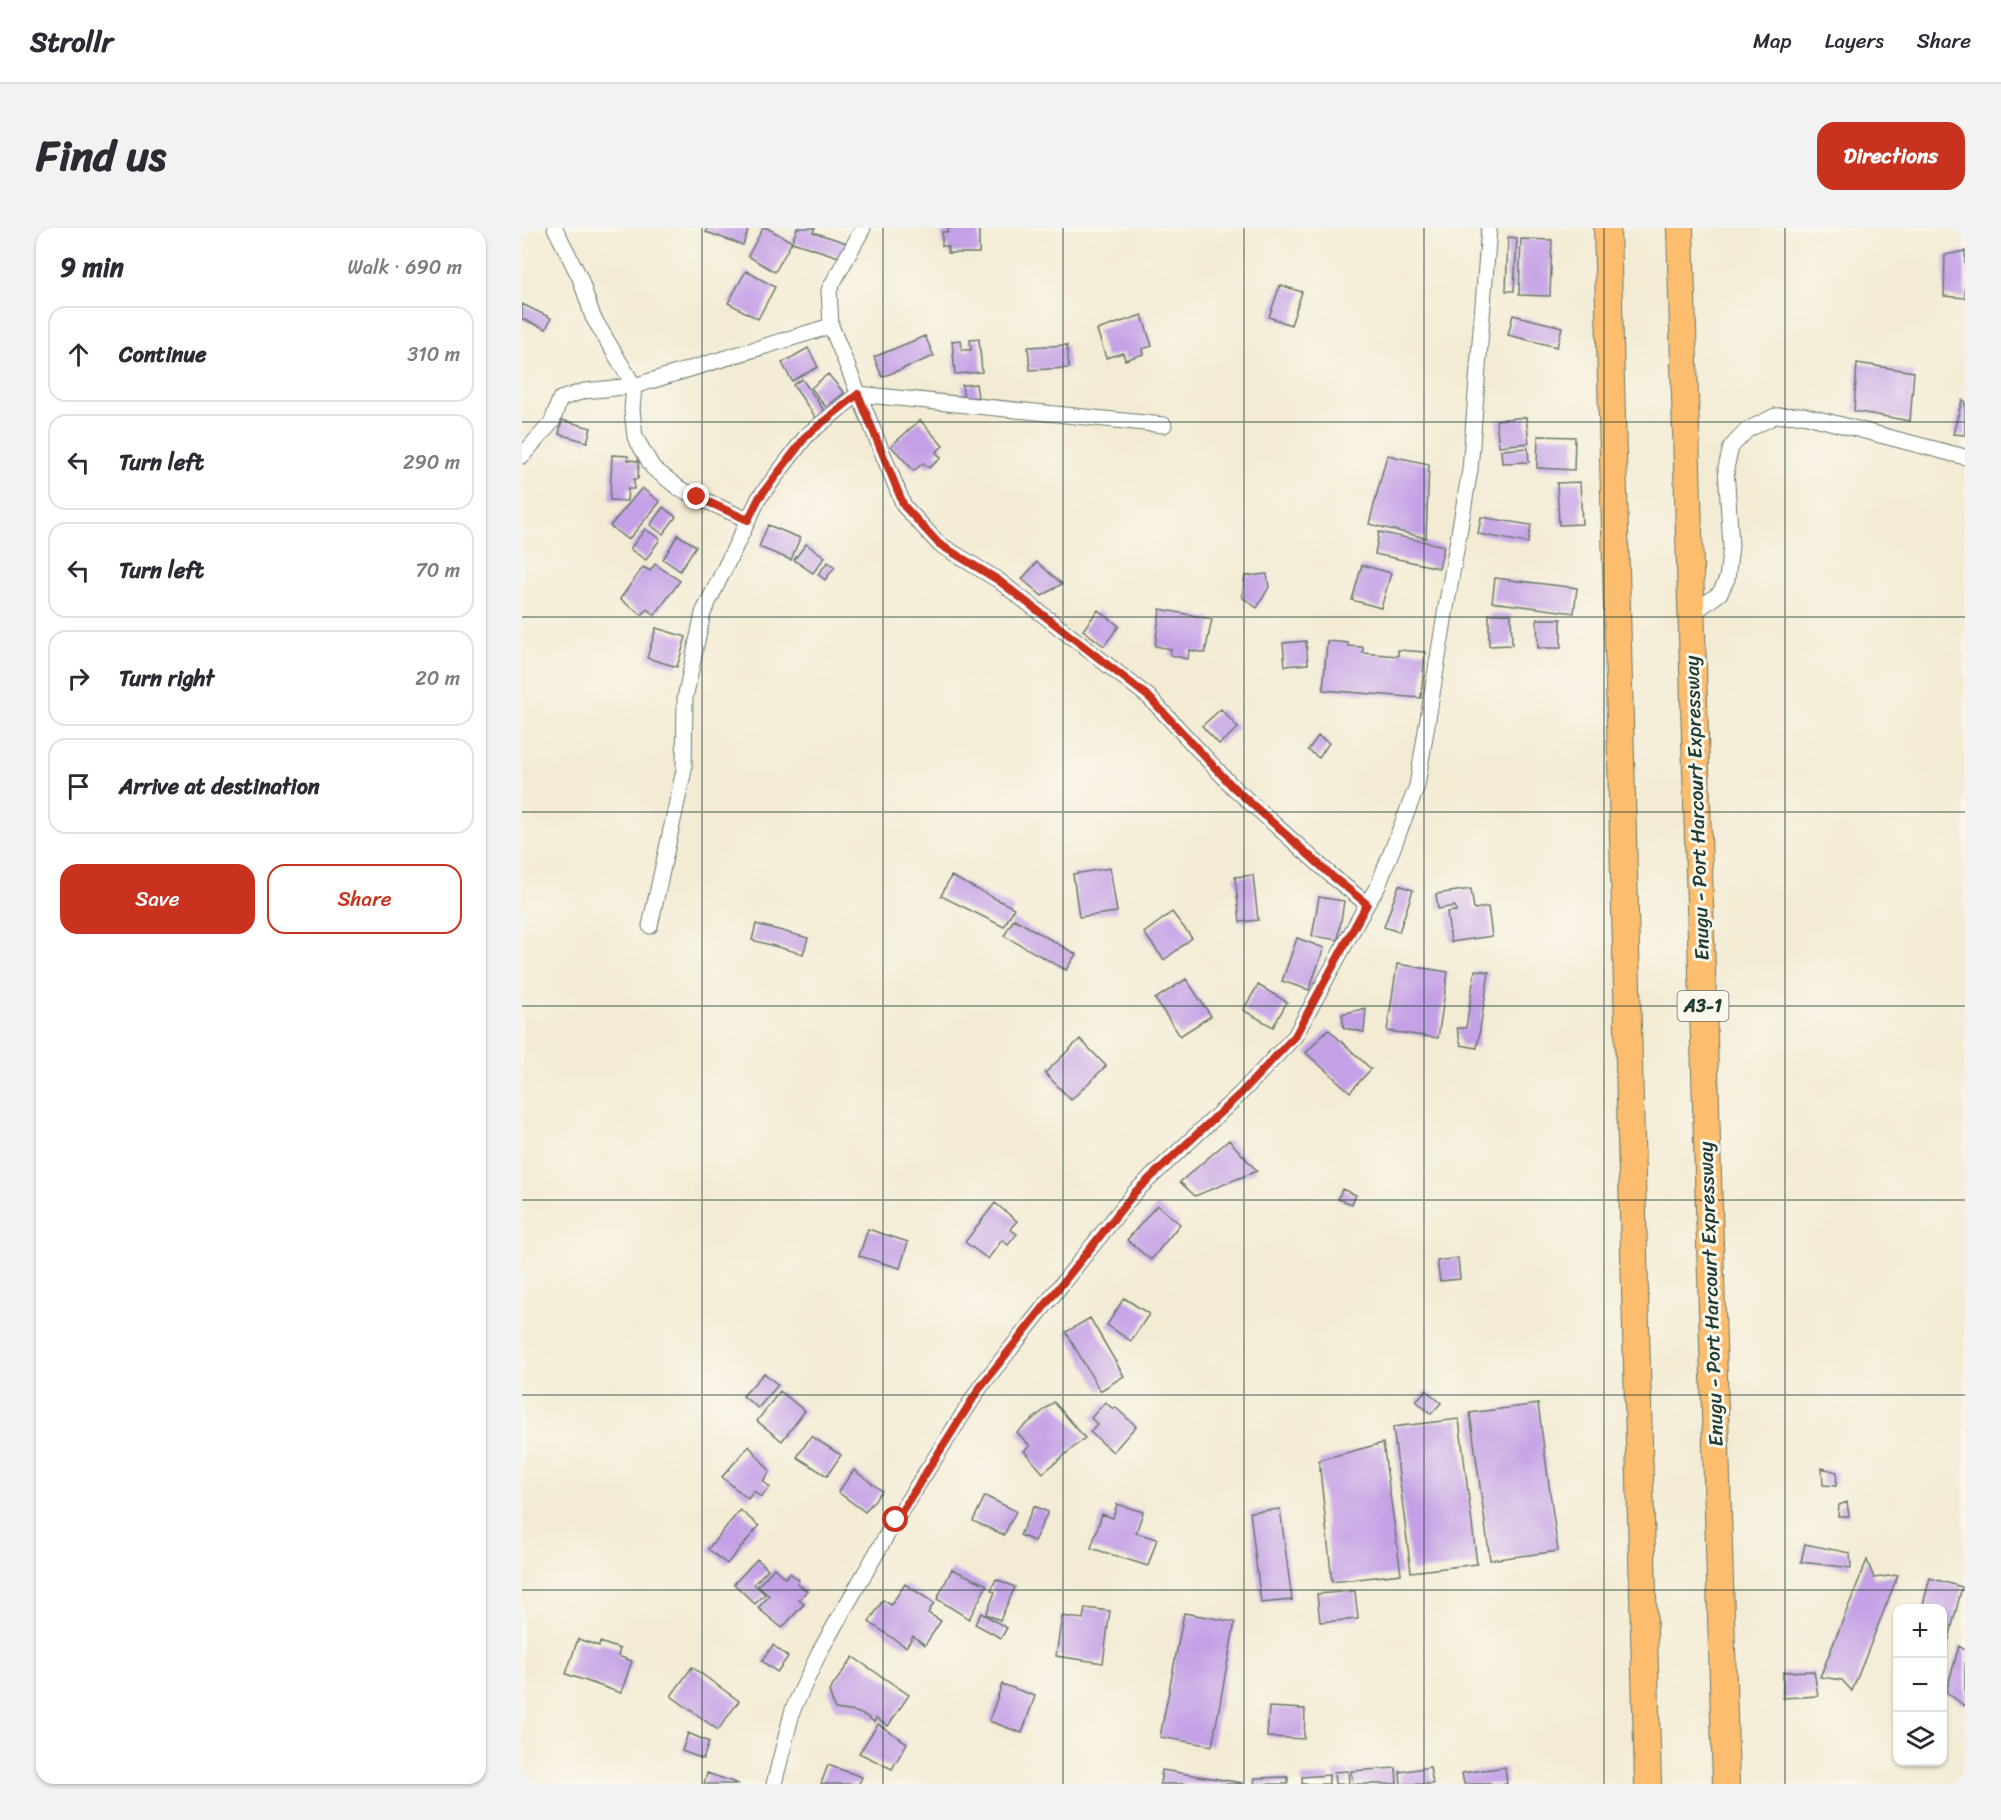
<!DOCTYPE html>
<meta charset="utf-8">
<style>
body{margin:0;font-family:Sriracha,sans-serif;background:#f2f2f3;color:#2b2b33}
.controls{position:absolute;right:18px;bottom:18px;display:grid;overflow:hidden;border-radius:12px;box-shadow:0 2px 4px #0004}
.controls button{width:54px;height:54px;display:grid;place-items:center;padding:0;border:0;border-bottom:2px solid #e1e1e2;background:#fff;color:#2b2b33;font:30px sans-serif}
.stop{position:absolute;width:18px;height:18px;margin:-14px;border:4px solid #c8321e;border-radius:50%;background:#fff}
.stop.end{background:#c8321e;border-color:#fff;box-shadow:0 2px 6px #0008}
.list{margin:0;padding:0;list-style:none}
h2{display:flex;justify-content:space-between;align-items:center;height:78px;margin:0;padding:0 24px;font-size:26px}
h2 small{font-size:20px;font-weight:400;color:#7c7c81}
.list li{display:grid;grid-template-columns:39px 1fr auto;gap:18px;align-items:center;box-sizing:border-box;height:96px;margin:0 12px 12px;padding:0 12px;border:2px solid #e1e1e2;border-radius:18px}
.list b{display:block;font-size:22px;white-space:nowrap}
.list em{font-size:20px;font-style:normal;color:#7c7c81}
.actions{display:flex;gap:12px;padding:18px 24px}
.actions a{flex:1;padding:14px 0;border:2px solid #c8321e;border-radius:18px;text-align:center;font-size:21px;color:#c8321e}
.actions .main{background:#c8321e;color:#fff}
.icon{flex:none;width:33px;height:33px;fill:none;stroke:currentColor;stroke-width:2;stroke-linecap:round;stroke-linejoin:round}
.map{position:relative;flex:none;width:1443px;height:1556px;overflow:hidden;border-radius:18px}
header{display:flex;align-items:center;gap:36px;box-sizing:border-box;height:84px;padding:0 30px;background:#fff;border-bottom:2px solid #e1e1e2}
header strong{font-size:28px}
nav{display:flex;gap:33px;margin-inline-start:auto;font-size:21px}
.intro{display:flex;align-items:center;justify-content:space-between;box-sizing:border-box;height:144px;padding:0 36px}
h1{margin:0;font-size:42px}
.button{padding:15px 27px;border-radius:18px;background:#c8321e;color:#fff;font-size:21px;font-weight:700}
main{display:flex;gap:36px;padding:0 36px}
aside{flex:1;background:#fff;border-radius:18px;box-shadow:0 2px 4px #0004}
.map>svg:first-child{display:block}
.building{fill:#c4a1e6}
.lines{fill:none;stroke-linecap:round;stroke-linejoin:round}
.minor-casing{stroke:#697a6c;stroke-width:17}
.trunk-casing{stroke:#697a6c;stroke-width:28}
.minor{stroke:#fff;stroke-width:15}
.trunk{stroke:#fcbd6e;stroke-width:26}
.route{stroke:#c8321e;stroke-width:8}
.grid{fill:none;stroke:#1f3d34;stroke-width:1.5;stroke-opacity:0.55}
.labels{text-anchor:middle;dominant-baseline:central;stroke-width:6;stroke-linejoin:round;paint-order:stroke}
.shield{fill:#fbf7ec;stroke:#61756b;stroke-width:1.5}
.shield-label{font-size:18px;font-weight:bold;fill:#1f3d34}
.street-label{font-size:20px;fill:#1f3d34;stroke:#fbf7ec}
</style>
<header>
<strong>Strollr</strong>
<nav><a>Map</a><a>Layers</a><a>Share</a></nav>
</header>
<div class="intro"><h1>Find us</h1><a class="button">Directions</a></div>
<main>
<aside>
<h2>9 min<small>Walk · 690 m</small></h2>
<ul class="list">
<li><svg class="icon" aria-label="ahead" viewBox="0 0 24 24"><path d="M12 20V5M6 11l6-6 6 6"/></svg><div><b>Continue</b></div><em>310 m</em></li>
<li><svg class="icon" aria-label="left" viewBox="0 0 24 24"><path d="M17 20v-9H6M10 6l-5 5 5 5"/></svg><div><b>Turn left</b></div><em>290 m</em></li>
<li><svg class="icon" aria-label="left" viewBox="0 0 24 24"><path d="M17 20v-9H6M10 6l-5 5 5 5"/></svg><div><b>Turn left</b></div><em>70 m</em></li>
<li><svg class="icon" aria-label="right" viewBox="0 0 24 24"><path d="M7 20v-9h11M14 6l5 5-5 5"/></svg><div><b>Turn right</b></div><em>20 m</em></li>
<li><svg class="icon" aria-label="arrive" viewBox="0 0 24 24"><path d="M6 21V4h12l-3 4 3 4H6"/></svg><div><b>Arrive at destination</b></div></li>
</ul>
<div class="actions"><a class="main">Save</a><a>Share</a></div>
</aside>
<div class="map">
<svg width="1443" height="1556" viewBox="0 0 1443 1556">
<rect width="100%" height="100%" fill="#fbf7ec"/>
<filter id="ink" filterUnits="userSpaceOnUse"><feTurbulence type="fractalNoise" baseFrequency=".0167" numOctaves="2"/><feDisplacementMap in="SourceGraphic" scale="12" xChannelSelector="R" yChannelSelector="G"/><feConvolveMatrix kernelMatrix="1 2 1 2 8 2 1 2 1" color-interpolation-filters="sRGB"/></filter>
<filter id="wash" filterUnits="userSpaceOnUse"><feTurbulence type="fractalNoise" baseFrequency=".008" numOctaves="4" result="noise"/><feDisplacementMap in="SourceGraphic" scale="24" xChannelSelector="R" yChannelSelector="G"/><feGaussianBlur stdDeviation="1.35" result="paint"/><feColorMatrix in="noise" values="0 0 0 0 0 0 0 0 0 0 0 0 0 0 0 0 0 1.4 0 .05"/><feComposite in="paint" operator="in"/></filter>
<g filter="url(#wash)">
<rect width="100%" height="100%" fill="#f3ebd4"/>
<g id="blocks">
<!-- building -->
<path class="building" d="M 185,0 L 227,0 L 221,17 L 184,4 Z
M 241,0 L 245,0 L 270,14 L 275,0 L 293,0 L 291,4 L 325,15 L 320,30 L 270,14 L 253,44 L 226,28 Z
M 426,0 L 457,0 L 457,25 L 426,25 L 426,18 L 420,18 L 420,4 L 426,4 Z
M 986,9 L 995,10 L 992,63 L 984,63 Z
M 999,11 L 1030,12 L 1028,68 L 997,67 Z
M 1443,23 L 1443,70 L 1422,68 L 1423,27 Z
M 224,43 L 253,59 L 236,91 L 206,75 Z
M 758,57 L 780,64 L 769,97 L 747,89 Z
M 0,76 L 29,90 L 24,101 L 0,91 Z
M 620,87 L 630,118 L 620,121 L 621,126 L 603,132 L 601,125 L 584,130 L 575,102 Z
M 991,87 L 1040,99 L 1035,119 L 986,107 Z
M 403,108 L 412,128 L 360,149 L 352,129 Z
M 457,111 L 460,144 L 433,146 L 430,113 L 439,112 L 440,122 L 449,122 L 448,112 Z
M 545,117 L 547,140 L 508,142 L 506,119 Z
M 286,120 L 296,139 L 270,153 L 260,135 Z
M 1335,135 L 1392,144 L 1388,193 L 1332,183 Z
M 306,146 L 322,165 L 304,179 L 289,160 Z
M 280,151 L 303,184 L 294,190 L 271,157 Z
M 454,156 L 456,169 L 442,171 L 440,157 Z
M 1440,172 L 1443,173 L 1443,207 L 1431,206 Z
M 1004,189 L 1007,215 L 977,218 L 974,192 Z
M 40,192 L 69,200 L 65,214 L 37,206 Z
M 398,192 L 421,218 L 414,224 L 419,230 L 407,240 L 401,235 L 392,243 L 369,218 Z
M 1016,208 L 1053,209 L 1052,242 L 1015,240 Z
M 1006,220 L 1007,234 L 980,235 L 979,222 Z
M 90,227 L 106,228 L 106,232 L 117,233 L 116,251 L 112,251 L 112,261 L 106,261 L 105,273 L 88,272 Z
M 865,227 L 907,236 L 904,310 L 847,296 Z
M 1058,254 L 1060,296 L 1037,297 L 1035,255 Z
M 120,260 L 138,274 L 106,312 L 88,298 Z
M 141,279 L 154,289 L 141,306 L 128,297 Z
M 959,289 L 1009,297 L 1006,315 L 956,306 Z
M 246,297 L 278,310 L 269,332 L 237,319 Z
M 123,301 L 138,311 L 124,332 L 108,321 Z
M 857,304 L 922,318 L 917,340 L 853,326 Z
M 156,307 L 174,318 L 158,343 L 141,331 Z
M 284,316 L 303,329 L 291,345 L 272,332 Z
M 306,334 L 313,339 L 303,352 L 296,346 Z
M 515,334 L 540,356 L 520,368 L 500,351 Z
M 133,336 L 158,353 L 133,387 L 125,381 L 120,387 L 98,371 L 121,339 L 128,343 Z
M 840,337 L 869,345 L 859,380 L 830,372 Z
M 745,346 L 747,359 L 735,380 L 720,369 L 723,348 Z
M 973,350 L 1055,360 L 1052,385 L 970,374 Z
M 638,381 L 690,391 L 683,425 L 667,422 L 666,431 L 648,427 L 649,421 L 633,418 Z
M 576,382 L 597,398 L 582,418 L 561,402 Z
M 967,386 L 989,386 L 990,417 L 967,418 Z
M 1015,391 L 1039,391 L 1039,420 L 1016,420 Z
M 134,400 L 164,409 L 155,439 L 125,430 Z
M 784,413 L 786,436 L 763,438 L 761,415 Z
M 805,413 L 826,415 L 826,418 L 841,419 L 841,425 L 876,428 L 876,422 L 903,424 L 899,470 L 801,462 Z
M 699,481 L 716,500 L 697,516 L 680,498 Z
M 796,508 L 807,515 L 797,530 L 786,522 Z
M 588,640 L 595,684 L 557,689 L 551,646 Z
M 731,647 L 736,692 L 718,694 L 713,649 Z
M 429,648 L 492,680 L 482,699 L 419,668 Z
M 877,657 L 891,662 L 877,704 L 862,699 Z
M 949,661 L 952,681 L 966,679 L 970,708 L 929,714 L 925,684 L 934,683 L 933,678 L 916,681 L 914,666 Z
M 797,669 L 822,673 L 816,712 L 790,708 Z
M 650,684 L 670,710 L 642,732 L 622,705 Z
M 492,691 L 554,726 L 544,742 L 482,708 Z
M 234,696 L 286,710 L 281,726 L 230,712 Z
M 775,710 L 802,720 L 787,762 L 760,753 Z
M 875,736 L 926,744 L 916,810 L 865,803 Z
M 953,742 L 967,744 L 955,820 L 939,817 L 935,800 L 944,800 Z
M 664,751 L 689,788 L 658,808 L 633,771 Z
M 736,757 L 765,774 L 751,799 L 721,782 Z
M 844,780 L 842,804 L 822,800 L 820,786 Z
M 806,801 L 849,841 L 828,864 L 784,825 Z
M 558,811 L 584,838 L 549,872 L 523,845 Z
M 707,912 L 735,943 L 673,968 L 658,954 Z
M 820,961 L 834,967 L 830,976 L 816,971 Z
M 473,975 L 495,993 L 488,1001 L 495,1006 L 486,1017 L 480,1012 L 466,1031 L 443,1014 Z
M 635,977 L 658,996 L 629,1032 L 605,1012 Z
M 346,1001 L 386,1014 L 378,1040 L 337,1028 Z
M 936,1030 L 938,1051 L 918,1053 L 915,1033 Z
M 602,1070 L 627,1086 L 609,1113 L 585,1097 Z
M 568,1090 L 602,1148 L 578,1163 L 544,1104 Z
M 242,1145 L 256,1157 L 236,1180 L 221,1168 Z
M 904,1162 L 919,1175 L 909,1186 L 894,1173 Z
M 258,1163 L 283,1183 L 260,1213 L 235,1193 Z
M 532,1174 L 563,1210 L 521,1245 L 502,1223 L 508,1218 L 495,1204 Z
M 583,1174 L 591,1181 L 593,1179 L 614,1198 L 591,1224 L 568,1204 L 575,1196 L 569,1190 Z
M 1016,1176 L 1036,1323 L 968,1332 L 948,1185 Z
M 937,1191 L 955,1336 L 889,1344 L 871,1199 Z
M 289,1208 L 319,1227 L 305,1248 L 275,1229 Z
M 861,1215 L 879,1346 L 810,1354 L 797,1232 Z
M 227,1218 L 248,1243 L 241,1253 L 248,1259 L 239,1269 L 232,1263 L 226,1271 L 200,1249 Z
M 1300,1240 L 1315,1244 L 1314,1258 L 1301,1257 Z
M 332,1242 L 360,1263 L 343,1284 L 316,1264 Z
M 463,1268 L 494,1283 L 482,1307 L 451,1293 Z
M 1325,1274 L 1327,1288 L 1316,1288 L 1317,1277 Z
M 595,1276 L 621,1284 L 614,1305 L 635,1311 L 626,1338 L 569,1320 L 580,1286 L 591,1290 Z
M 512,1278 L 526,1284 L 512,1313 L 498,1307 Z
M 758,1281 L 770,1372 L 739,1375 L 728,1284 Z
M 218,1282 L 237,1298 L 205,1336 L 186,1321 Z
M 1283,1316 L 1328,1325 L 1329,1340 L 1279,1334 Z
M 235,1331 L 246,1341 L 232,1356 L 243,1366 L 233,1376 L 212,1356 Z
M 1345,1332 L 1352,1350 L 1376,1347 L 1330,1463 L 1320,1452 L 1298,1449 Z
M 252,1340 L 263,1350 L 268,1345 L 277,1352 L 275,1355 L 285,1363 L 277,1372 L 282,1376 L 260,1400 L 236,1380 L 247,1368 L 236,1358 Z
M 430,1341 L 465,1357 L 447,1391 L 415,1371 Z
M 1408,1350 L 1440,1359 L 1421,1434 L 1420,1380 L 1400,1380 Z
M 474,1351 L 493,1359 L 478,1392 L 464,1386 L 473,1364 L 469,1362 Z
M 383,1356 L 412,1375 L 406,1385 L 419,1393 L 403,1417 L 391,1408 L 384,1419 L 347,1394 L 361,1372 L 369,1377 Z
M 833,1363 L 836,1391 L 798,1394 L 795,1366 Z
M 563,1380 L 588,1383 L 581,1435 L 534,1428 L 540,1388 L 561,1391 Z
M 459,1385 L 485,1400 L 479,1410 L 453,1396 Z
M 662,1385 L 713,1394 L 690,1518 L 638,1509 Z
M 56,1411 L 77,1418 L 78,1414 L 98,1421 L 96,1428 L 110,1433 L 99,1465 L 44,1446 Z
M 251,1417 L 266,1429 L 255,1444 L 240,1433 Z
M 1437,1418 L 1443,1422 L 1443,1478 L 1424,1464 Z
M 331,1429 L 387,1467 L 366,1498 L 354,1490 L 352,1494 L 344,1488 L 334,1484 L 313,1481 L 307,1463 Z
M 170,1439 L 217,1473 L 196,1502 L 149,1468 Z
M 1292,1443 L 1296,1468 L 1261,1470 L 1261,1444 Z
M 480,1456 L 513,1468 L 500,1505 L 467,1493 Z
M 747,1479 L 783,1481 L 782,1511 L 745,1509 Z
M 356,1496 L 385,1515 L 370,1541 L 337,1525 Z
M 166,1505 L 187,1514 L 181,1531 L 160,1523 Z
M 306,1537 L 340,1549 L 337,1556 L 299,1556 Z
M 908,1539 L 911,1556 L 879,1556 L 878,1544 Z
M 983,1539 L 985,1556 L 942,1556 L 940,1545 Z
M 874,1540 L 875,1556 L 831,1556 L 829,1543 Z
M 640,1542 L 720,1555 L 720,1556 L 638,1556 Z
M 826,1543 L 827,1556 L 813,1556 L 812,1544 Z
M 185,1545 L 217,1556 L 182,1556 Z
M 807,1547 L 807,1556 L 780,1556 L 780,1549 Z
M 766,1549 L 766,1556 L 732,1556 L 733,1550 Z"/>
</g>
</g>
<g filter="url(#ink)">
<use href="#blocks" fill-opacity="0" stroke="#697a6c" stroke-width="1.5"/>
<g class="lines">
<!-- minor casing -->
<g class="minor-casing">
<path id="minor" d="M 33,0 L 58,50 L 71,89 L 112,158 L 110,182 L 113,209 L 131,240 L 158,261 L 226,292
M 341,0 L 307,62 L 309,98 L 382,278 L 417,316 L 476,352 L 627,469 L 711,559 L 810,648 L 845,676
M 0,228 L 30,194 L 38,171 L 62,163 L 112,158 L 309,98
M 1170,386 L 1198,365 L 1205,351 L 1209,318 L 1204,240 L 1209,219 L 1225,202 L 1253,188 L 1281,187 L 1443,229
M 128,698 L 162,542 L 163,470 L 181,385 L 237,270 L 285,207 L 336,166 L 642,197
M 252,1556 L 271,1481 L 298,1423 L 374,1291 L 459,1158 L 613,964 L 718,866 L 773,808 L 845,676 L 856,658 L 895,558 L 925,374 L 948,242 L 967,0"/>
</g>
<!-- trunk casing -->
<g class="trunk-casing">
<path id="trunk" d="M 1085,0 L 1126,1556
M 1158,0 L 1204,1556"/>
</g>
<!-- minor -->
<use href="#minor" class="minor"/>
<!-- trunk -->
<use href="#trunk" class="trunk"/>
</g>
</g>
<g class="lines" filter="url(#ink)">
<!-- route -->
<path class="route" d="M 175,269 L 226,292 L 237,270 L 285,207 L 336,166 L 382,278 L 417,316 L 476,352 L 627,469 L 711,559 L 810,648 L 845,676 L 773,808 L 718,866 L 613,964 L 459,1158 L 374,1292"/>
</g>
<!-- grid -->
<path class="grid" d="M 180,0 L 180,1556M 361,0 L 361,1556M 541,0 L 541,1556M 722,0 L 722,1556M 902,0 L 902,1556M 1082,0 L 1082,1556M 1263,0 L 1263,1556M 0,194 L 1443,194M 0,389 L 1443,389M 0,584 L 1443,584M 0,778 L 1443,778M 0,972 L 1443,972M 0,1167 L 1443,1167M 0,1362 L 1443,1362"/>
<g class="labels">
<!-- shield labels -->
<rect class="shield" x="1155.5" y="763" width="51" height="30" rx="4.5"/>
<g class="shield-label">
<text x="1181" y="778">A3-1</text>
</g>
<!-- street labels -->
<g class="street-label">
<text transform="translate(1175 580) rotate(-92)">Enugu - Port Harcourt Expressway</text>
<text transform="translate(1189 1066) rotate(-92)">Enugu - Port Harcourt Expressway</text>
</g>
</g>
</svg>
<div class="controls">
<button>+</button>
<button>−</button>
<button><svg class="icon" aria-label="layers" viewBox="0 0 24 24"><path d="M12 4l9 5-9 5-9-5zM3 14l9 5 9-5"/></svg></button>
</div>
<div class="stop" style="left:374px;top:1292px"></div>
<div class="stop end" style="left:175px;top:269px"></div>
</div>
</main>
